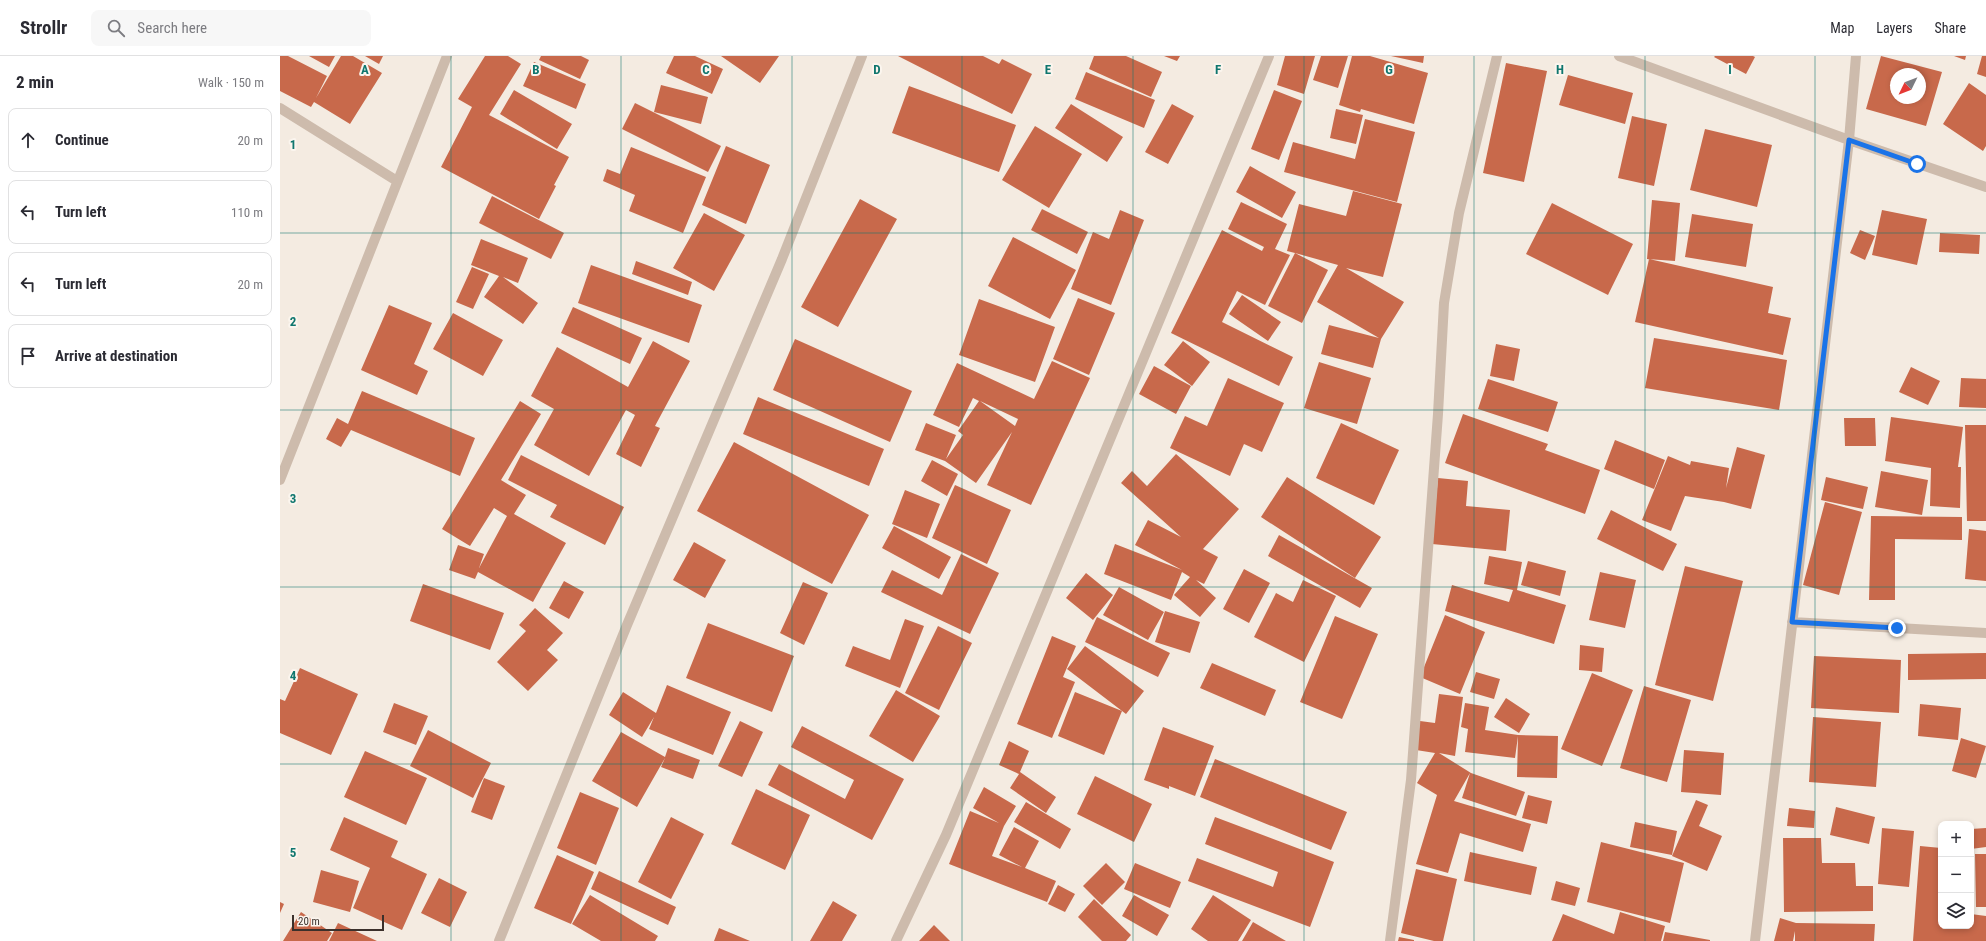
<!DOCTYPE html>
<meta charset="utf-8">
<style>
body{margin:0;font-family:"Roboto Condensed",sans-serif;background:#f7f7f7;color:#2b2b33}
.controls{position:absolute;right:12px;bottom:12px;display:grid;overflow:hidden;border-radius:8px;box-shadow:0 2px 6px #0003}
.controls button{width:36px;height:36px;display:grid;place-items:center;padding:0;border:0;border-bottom:1px solid #e1e1e2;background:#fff;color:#2b2b33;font:20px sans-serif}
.compass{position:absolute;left:1610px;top:12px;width:36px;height:36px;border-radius:50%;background:#fff;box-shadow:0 2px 6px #0003;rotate:227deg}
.scale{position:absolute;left:12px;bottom:10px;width:92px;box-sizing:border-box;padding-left:4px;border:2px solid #3b302b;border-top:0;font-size:11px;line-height:14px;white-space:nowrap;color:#3b302b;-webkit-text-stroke:3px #fbf5ee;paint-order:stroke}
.stop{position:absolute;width:12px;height:12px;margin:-9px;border:3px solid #1a73e8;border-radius:50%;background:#fff}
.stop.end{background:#1a73e8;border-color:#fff;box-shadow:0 1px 4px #0008}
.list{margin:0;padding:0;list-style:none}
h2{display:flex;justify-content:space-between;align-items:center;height:52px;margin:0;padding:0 16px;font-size:17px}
h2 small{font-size:13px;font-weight:400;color:#7c7c81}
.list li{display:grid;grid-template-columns:26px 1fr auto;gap:12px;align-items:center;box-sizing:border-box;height:64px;margin:0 8px 8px;padding:0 8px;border:1px solid #e1e1e2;border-radius:8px}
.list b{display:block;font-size:15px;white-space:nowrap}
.list em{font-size:13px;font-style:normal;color:#7c7c81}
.icon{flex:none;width:22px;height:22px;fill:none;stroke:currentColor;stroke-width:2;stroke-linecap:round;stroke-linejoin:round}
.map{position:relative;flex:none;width:1706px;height:885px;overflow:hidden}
header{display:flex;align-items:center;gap:24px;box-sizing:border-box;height:56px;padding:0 20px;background:#fff;border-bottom:1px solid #e1e1e2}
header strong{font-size:19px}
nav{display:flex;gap:22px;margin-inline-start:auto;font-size:14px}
.search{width:280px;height:36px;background:#f7f7f7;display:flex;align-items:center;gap:10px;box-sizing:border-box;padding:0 14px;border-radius:8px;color:#7c7c81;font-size:15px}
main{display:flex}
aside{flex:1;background:#fff}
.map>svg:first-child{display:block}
.building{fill:#c8694b;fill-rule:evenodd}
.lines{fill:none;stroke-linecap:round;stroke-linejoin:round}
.street{stroke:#cdbbac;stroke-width:10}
.route{stroke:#1a73e8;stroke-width:5}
.grid{fill:none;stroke:#0f766e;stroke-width:1;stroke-opacity:0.55}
.grid-label{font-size:13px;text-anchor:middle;font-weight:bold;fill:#0f766e;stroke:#fbf5ee;stroke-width:4;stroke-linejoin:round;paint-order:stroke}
</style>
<header>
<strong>Strollr</strong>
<div class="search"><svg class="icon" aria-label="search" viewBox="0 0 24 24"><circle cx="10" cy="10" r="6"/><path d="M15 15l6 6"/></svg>Search here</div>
<nav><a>Map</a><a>Layers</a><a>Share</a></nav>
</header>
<main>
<aside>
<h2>2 min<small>Walk · 150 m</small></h2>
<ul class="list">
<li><svg class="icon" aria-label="ahead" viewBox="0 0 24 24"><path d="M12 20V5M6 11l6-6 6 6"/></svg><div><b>Continue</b></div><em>20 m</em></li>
<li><svg class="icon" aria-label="left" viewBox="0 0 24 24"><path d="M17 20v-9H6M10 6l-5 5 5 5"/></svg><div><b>Turn left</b></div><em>110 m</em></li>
<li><svg class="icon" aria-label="left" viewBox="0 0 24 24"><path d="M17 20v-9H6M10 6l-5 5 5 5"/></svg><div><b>Turn left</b></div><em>20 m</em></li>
<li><svg class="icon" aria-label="arrive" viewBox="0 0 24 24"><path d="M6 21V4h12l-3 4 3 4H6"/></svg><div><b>Arrive at destination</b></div></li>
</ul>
</aside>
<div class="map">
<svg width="1706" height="885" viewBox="0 0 1706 885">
<rect width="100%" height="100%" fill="#f4ebe1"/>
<!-- building -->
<path class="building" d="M 0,0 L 8,0 L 47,20 L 36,42 L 61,0 L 73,0 L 102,17 L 70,68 L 34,46 L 31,51 L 0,35 Z
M 29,0 L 55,0 L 49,11 Z
M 85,0 L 103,0 L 99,8 Z
M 205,0 L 228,0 L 241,8 L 209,59 L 289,101 L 274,129 L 276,130 L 259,163 L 161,111 L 192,51 L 178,43 Z
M 261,0 L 301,0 L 309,4 L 300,23 L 259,4 Z
M 394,0 L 415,0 L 443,13 L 432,38 L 386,17 Z
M 441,0 L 499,0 L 480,27 Z
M 618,0 L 703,0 L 719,8 L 722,3 L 752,18 L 732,58 Z
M 814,0 L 846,0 L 882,16 L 871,41 L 809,13 Z
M 884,0 L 900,0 L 897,5 Z
M 1005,0 L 1035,0 L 1024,38 L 997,29 Z
M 1041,0 L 1068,0 L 1058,32 L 1033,24 Z
M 1072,0 L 1090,0 L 1148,17 L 1134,68 L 1081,53 L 1080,56 L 1059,49 Z
M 1111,0 L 1144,0 L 1143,7 Z
M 1435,0 L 1473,0 L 1475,1 L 1466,18 L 1434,1 Z
M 1601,0 L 1662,16 L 1646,70 L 1586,53 ZM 1616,18 L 1640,18 L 1640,42 L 1616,42 Z
M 1674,0 L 1686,0 L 1685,4 Z
M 1702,0 L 1706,0 L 1706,21 L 1697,18 Z
M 254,6 L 306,28 L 296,53 L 243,30 Z
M 1226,7 L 1267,15 L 1244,126 L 1203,117 Z
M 806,16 L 875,44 L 864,72 L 795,43 Z
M 1288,19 L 1353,37 L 1345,68 L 1279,49 Z
M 1689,27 L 1706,39 L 1706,90 L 1703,95 L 1663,68 Z
M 381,29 L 428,41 L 421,68 L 374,56 Z
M 629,30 L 736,69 L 719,116 L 612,77 Z
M 234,34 L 292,68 L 277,93 L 220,58 Z
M 994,34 L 1022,45 L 999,104 L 971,93 Z
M 355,47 L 441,90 L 428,116 L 342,73 Z
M 791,48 L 843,81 L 827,106 L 775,72 Z
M 892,48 L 914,60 L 888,108 L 865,96 Z
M 1056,53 L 1083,59 L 1076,88 L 1050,82 Z
M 1352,60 L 1387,68 L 1374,130 L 1338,122 Z
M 1085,63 L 1135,76 L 1117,146 L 1004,116 L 1013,86 L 1075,103 Z
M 755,70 L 802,98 L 769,152 L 722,124 Z
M 1425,73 L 1492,89 L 1477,151 L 1410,134 Z
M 446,90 L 490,109 L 466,168 L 422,149 Z
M 351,91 L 426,121 L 403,177 L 349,155 L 355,139 L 323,125 L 327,113 L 340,118 Z
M 970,110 L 1016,136 L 1002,162 L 956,136 Z
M 1073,135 L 1122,148 L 1103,221 L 1066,212 L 1124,246 L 1101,283 L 1093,312 L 1041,298 L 1049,269 L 1099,282 L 1037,246 L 1058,209 L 1015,197 L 1048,214 L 1022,267 L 988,250 L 1015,197 L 1007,195 L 1019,148 L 1066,160 Z
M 212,140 L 284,177 L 271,203 L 199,167 Z
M 580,143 L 617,163 L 558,271 L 521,251 Z
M 1372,144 L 1400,147 L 1395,205 L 1367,203 Z
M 961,146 L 1007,168 L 995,193 L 1010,199 L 985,249 L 957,235 L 942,266 L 1013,301 L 999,330 L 891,277 L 942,174 L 982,195 L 984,191 L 948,173 Z
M 1272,147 L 1353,188 L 1328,239 L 1246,198 Z
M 762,153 L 808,176 L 797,198 L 751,174 Z
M 840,154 L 864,164 L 831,249 L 791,233 L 813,176 L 829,183 Z
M 1602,154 L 1647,163 L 1637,209 L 1592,199 Z
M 424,157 L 465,179 L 434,235 L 393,212 Z
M 1412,158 L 1473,168 L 1466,211 L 1405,201 Z
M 1580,174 L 1595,180 L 1585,204 L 1570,197 Z
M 1660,177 L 1700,179 L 1699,198 L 1659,196 Z
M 733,181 L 796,214 L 770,263 L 708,230 Z
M 201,183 L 248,202 L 238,227 L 223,221 L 258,247 L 243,268 L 204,241 L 219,220 L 191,209 Z
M 1369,203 L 1493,231 L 1488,257 L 1511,262 L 1503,299 L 1355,266 Z
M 356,205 L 412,226 L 408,239 L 352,218 Z
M 311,209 L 422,249 L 409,287 L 298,247 Z
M 192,211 L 209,218 L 193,253 L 176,246 Z
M 962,239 L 1001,266 L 988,285 L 949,258 Z
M 798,242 L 835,257 L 809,319 L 773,303 Z
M 699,243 L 775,271 L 755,326 L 679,299 Z
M 109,249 L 152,267 L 134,308 L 148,315 L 137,339 L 81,314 Z
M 293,251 L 362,282 L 350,308 L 281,277 Z
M 173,257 L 223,284 L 203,320 L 153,293 Z
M 1374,282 L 1507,304 L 1499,354 L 1365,332 Z
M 515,283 L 632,335 L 610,386 L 493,334 Z
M 373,285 L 410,305 L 375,370 L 380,372 L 361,411 L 336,398 L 355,359 L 346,354 L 309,420 L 254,389 L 274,353 L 251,340 L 277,291 L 348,331 Z
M 903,285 L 930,306 L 912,330 L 884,309 Z
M 1216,288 L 1240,293 L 1234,325 L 1210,320 Z
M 772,305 L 810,322 L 751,449 L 707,429 L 732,376 L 696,427 L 665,405 L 635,394 L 646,367 L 676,379 L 666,403 L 683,379 L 678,375 L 699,345 L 693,342 L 679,371 L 653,359 L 677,307 L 754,343 ZM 700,345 L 738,363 L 735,370 Z
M 1039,306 L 1091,322 L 1077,368 L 1024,352 Z
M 874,310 L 911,330 L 896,358 L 859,338 Z
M 1631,311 L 1660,325 L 1648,349 L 1619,336 Z
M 948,322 L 1004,347 L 982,396 L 964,388 L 950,420 L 890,392 L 905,360 L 927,370 Z
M 1681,322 L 1706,323 L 1706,352 L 1679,351 Z
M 1208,323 L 1278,346 L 1268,376 L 1198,353 Z
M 82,335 L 195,382 L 180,420 L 71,374 L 61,391 L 46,383 L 57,362 L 68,368 Z
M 478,341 L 604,393 L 589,430 L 463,378 Z
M 240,345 L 261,358 L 221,424 L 246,439 L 234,458 L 286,487 L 253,546 L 198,516 L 195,523 L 169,514 L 178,489 L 204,498 L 199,512 L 227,460 L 214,452 L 190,490 L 162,473 Z
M 1183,358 L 1268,388 L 1265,394 L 1320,414 L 1305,458 L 1165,407 Z
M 1611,361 L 1683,371 L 1678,411 L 1681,411 L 1680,452 L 1650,450 L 1651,412 L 1605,405 Z
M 1564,362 L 1595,362 L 1596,390 L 1565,390 Z
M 1061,367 L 1119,394 L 1094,449 L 1036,422 Z
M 1685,369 L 1706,369 L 1706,465 L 1687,465 Z
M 1335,384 L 1385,404 L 1374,433 L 1324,413 Z
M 454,386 L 589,459 L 552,528 L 417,455 Z
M 1457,391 L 1485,399 L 1471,453 L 1444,446 L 1405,440 L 1391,475 L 1362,464 L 1388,400 L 1410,409 L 1411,405 L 1449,412 L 1446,432 Z
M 896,398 L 959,453 L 923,493 L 938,501 L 924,528 L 916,524 L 936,542 L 920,561 L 894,539 L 910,521 L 902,516 L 891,544 L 824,518 L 835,488 L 902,514 L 855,489 L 868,464 L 901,481 L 841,427 L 852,415 L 867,430 Z
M 241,399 L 344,451 L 325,489 L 270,461 L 277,449 L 228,424 Z
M 652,404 L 678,418 L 667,440 L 641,425 Z
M 1601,415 L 1648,424 L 1642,459 L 1595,451 Z
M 1007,421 L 1101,481 L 1075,522 L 981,461 Z
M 1546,421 L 1588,431 L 1583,453 L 1541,444 Z
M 1158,422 L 1188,425 L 1186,450 L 1230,454 L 1226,495 L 1152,488 Z
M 675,429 L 731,454 L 707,508 L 652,482 Z
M 625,434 L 660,448 L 647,482 L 612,468 Z
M 1545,446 L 1582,456 L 1559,539 L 1523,529 Z
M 1331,454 L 1397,488 L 1383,515 L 1317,483 Z
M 1591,460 L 1682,461 L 1682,484 L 1615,483 L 1615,544 L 1589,544 Z
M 614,470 L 671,501 L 659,523 L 602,492 Z
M 1689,473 L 1706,475 L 1706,525 L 1685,523 Z
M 999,479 L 1092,532 L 1080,552 L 988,500 Z
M 414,486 L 446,504 L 425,542 L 393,524 Z
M 681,498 L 719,517 L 690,578 L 601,536 L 612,514 L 662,539 Z
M 1209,500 L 1242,506 L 1237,534 L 1286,549 L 1274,588 L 1165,555 L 1172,529 L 1229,546 L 1233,534 L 1204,528 Z
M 1248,505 L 1286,515 L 1280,540 L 1241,529 Z
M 1405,510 L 1463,525 L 1433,645 L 1375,629 Z
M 964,513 L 990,527 L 969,567 L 943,553 Z
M 1320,516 L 1356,524 L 1345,572 L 1309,564 Z
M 806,517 L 833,539 L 813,564 L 786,542 Z
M 1023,524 L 1056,540 L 1024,606 L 974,581 L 996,537 L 1013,546 Z
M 284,525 L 304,536 L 289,563 L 269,552 Z
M 523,526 L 548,537 L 524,589 L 500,577 Z
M 143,528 L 224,557 L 210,594 L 130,565 Z
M 839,531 L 884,556 L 868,584 L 823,559 Z
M 255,552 L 283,577 L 267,594 L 278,604 L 248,635 L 217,606 L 246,575 L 239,569 Z
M 885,555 L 920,566 L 910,597 L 875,586 Z
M 1165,559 L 1205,576 L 1180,638 L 1140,621 Z
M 1055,560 L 1098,578 L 1062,663 L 1020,646 Z
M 817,561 L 890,597 L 878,621 L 805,586 Z
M 625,563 L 644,570 L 620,632 L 565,610 L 573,590 L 610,604 Z
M 428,567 L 514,600 L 492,656 L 406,622 Z
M 658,570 L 692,587 L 659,654 L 625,637 Z
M 772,580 L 796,590 L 783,621 L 795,626 L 772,682 L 737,668 Z
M 1300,589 L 1324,592 L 1322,616 L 1299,614 Z
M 805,590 L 864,635 L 846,658 L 787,613 Z
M 1706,597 L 1706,623 L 1628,624 L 1628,598 Z
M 1534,600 L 1621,604 L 1619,657 L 1531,652 Z
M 932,607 L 996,634 L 985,660 L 920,632 Z
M 20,612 L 78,638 L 51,699 L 0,677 L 0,643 L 5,645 Z
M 1196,616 L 1220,623 L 1214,643 L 1190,636 Z
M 1312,617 L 1353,634 L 1322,710 L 1281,693 Z
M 387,629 L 451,656 L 433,699 L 369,673 L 374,661 L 362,681 L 329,659 L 343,636 L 376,657 Z
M 1364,630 L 1411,644 L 1387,726 L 1340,712 Z
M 616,634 L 660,660 L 633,706 L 589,680 Z
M 795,636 L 842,655 L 824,699 L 778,680 Z
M 1159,638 L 1183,641 L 1175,700 L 1159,697 L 1191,717 L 1245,736 L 1236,760 L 1182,742 L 1190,717 L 1174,745 L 1251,768 L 1243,796 L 1180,777 L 1168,817 L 1136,808 L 1157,739 L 1137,727 L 1155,697 L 1136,694 L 1140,665 L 1155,667 Z
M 1226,642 L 1250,658 L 1239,677 L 1214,661 Z
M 114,647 L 148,660 L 136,689 L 103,676 Z
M 1185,647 L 1209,651 L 1205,674 L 1238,679 L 1278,680 L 1277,722 L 1237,721 L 1238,680 L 1235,702 L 1185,696 L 1188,673 L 1181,671 Z
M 1640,648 L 1681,652 L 1678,684 L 1638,680 Z
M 1533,661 L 1601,666 L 1596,731 L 1529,726 Z
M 460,665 L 483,676 L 462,721 L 438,710 Z
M 522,670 L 624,723 L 592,784 L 488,729 L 499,708 L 565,743 L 574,724 L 511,691 Z
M 883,671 L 934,690 L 915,740 L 889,730 L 889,733 L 864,724 Z
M 148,674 L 211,707 L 193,742 L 130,710 Z
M 341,676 L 385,701 L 388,692 L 420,704 L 413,723 L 381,711 L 385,702 L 357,751 L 312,725 Z
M 1681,682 L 1706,690 L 1696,722 L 1672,715 Z
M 729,685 L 749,695 L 740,716 L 776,741 L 766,757 L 730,732 L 739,718 L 719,709 Z
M 1404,694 L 1444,697 L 1441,739 L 1401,736 Z
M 85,695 L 147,722 L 126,769 L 64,741 Z
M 935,703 L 1067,756 L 1051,794 L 920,741 Z
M 815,720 L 872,748 L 854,786 L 797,758 Z
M 204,722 L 225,730 L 212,764 L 191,756 Z
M 704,731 L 736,750 L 724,770 L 712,800 L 742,811 L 719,799 L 734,771 L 759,785 L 745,812 L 776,825 L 767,846 L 669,808 L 690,755 L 719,767 L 693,752 Z
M 476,733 L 530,759 L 505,814 L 451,788 Z
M 300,736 L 339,752 L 316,809 L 277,792 Z
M 1248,739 L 1272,745 L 1267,768 L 1242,762 Z
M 1416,744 L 1428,749 L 1419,770 L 1442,780 L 1427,815 L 1392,800 Z
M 746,746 L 791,773 L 780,793 L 734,766 Z
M 1556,751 L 1595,761 L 1589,788 L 1550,779 Z
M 1509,752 L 1535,755 L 1534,772 L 1507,770 Z
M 64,761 L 118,785 L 111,801 L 147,818 L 122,874 L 73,852 L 90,812 L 50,794 Z
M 391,761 L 424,778 L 391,843 L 358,826 Z
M 935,761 L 1054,806 L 1030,871 L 908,825 L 917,802 L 993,831 L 998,816 L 925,788 Z
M 1355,766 L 1397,775 L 1392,799 L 1350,791 Z
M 1602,772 L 1634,775 L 1629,831 L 1598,828 Z
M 1706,772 L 1706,791 L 1691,793 L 1691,773 Z
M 1503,782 L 1541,782 L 1542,807 L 1575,807 L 1576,830 L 1593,830 L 1593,855 L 1504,856 Z
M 1321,786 L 1404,807 L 1390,867 L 1307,846 Z
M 1640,790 L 1661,792 L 1661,870 L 1691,870 L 1691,858 L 1706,860 L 1706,885 L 1633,885 Z
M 1190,796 L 1257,811 L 1251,839 L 1184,825 Z
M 1695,798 L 1706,798 L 1706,851 L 1696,851 Z
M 277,799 L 314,816 L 291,868 L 254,852 Z
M 826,807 L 845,826 L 822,849 L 803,830 Z
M 855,807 L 901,826 L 890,852 L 844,833 Z
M 1136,813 L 1177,823 L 1163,885 L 1154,885 L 1121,877 Z
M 41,814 L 79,825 L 70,856 L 33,846 Z
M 319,815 L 396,851 L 388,869 L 311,833 Z
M 159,822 L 187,836 L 170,871 L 141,857 Z
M 1276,825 L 1300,832 L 1295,850 L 1271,844 Z
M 778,829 L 795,838 L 785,856 L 768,848 Z
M 310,839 L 378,880 L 375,885 L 321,885 L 292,868 Z
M 854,839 L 889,859 L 877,880 L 842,860 Z
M 933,839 L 971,864 L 958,885 L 928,885 L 911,873 Z
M 814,843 L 851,879 L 846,885 L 822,885 L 798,861 Z
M 553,845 L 577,859 L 562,885 L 530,885 Z
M 0,846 L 4,848 L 0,857 Z
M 21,856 L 52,877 L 47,885 L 3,885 Z
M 1340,856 L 1385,870 L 1381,885 L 1272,885 L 1283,858 L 1334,878 Z
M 1500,862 L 1516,867 L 1595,868 L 1594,885 L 1515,885 L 1515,875 L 1513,885 L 1494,885 Z
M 973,866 L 1006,885 L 962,885 Z
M 58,867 L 97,885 L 49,885 Z
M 654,869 L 670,885 L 639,885 Z
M 439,872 L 470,885 L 434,885 Z
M 1385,876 L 1430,884 L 1430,885 L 1383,885 Z
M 1119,881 L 1134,884 L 1134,885 L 1118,885 Z"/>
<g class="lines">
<!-- street -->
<path class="street" d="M 1339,0 L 1569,84 L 1706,131
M 0,52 L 117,125
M 0,424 L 167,0
M 1512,566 L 1706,577
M 219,885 L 347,569 L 502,203 L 582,0
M 616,885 L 666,779 L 989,0
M 1110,885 L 1131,724 L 1158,358 L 1164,247 L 1179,157 L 1217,0
M 1475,885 L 1569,84 L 1576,0"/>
</g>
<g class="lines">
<!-- route -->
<path class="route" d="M 1617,572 L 1512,566 L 1569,84 L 1637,108"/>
</g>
<!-- grid -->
<path class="grid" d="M 171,0 L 171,885M 341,0 L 341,885M 512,0 L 512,885M 682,0 L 682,885M 853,0 L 853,885M 1024,0 L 1024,885M 1194,0 L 1194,885M 1365,0 L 1365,885M 1535,0 L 1535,885M 0,177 L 1706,177M 0,354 L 1706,354M 0,531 L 1706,531M 0,708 L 1706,708"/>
<g class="grid-label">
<text x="85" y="18">A</text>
<text x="256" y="18">B</text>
<text x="426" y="18">C</text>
<text x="597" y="18">D</text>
<text x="768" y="18">E</text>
<text x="938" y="18">F</text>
<text x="1109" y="18">G</text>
<text x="1280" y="18">H</text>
<text x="1450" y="18">I</text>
<text x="13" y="93">1</text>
<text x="13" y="270">2</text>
<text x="13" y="447">3</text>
<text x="13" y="624">4</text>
<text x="13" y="801">5</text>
</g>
</svg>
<div class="controls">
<button>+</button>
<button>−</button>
<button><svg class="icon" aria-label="layers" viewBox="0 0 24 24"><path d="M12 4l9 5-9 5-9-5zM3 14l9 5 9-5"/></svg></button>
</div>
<svg class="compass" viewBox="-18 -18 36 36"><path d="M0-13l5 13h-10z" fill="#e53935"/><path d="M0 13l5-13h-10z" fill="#7c7c81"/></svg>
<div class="scale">20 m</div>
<div class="stop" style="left:1637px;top:108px"></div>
<div class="stop end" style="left:1617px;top:572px"></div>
</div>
</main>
